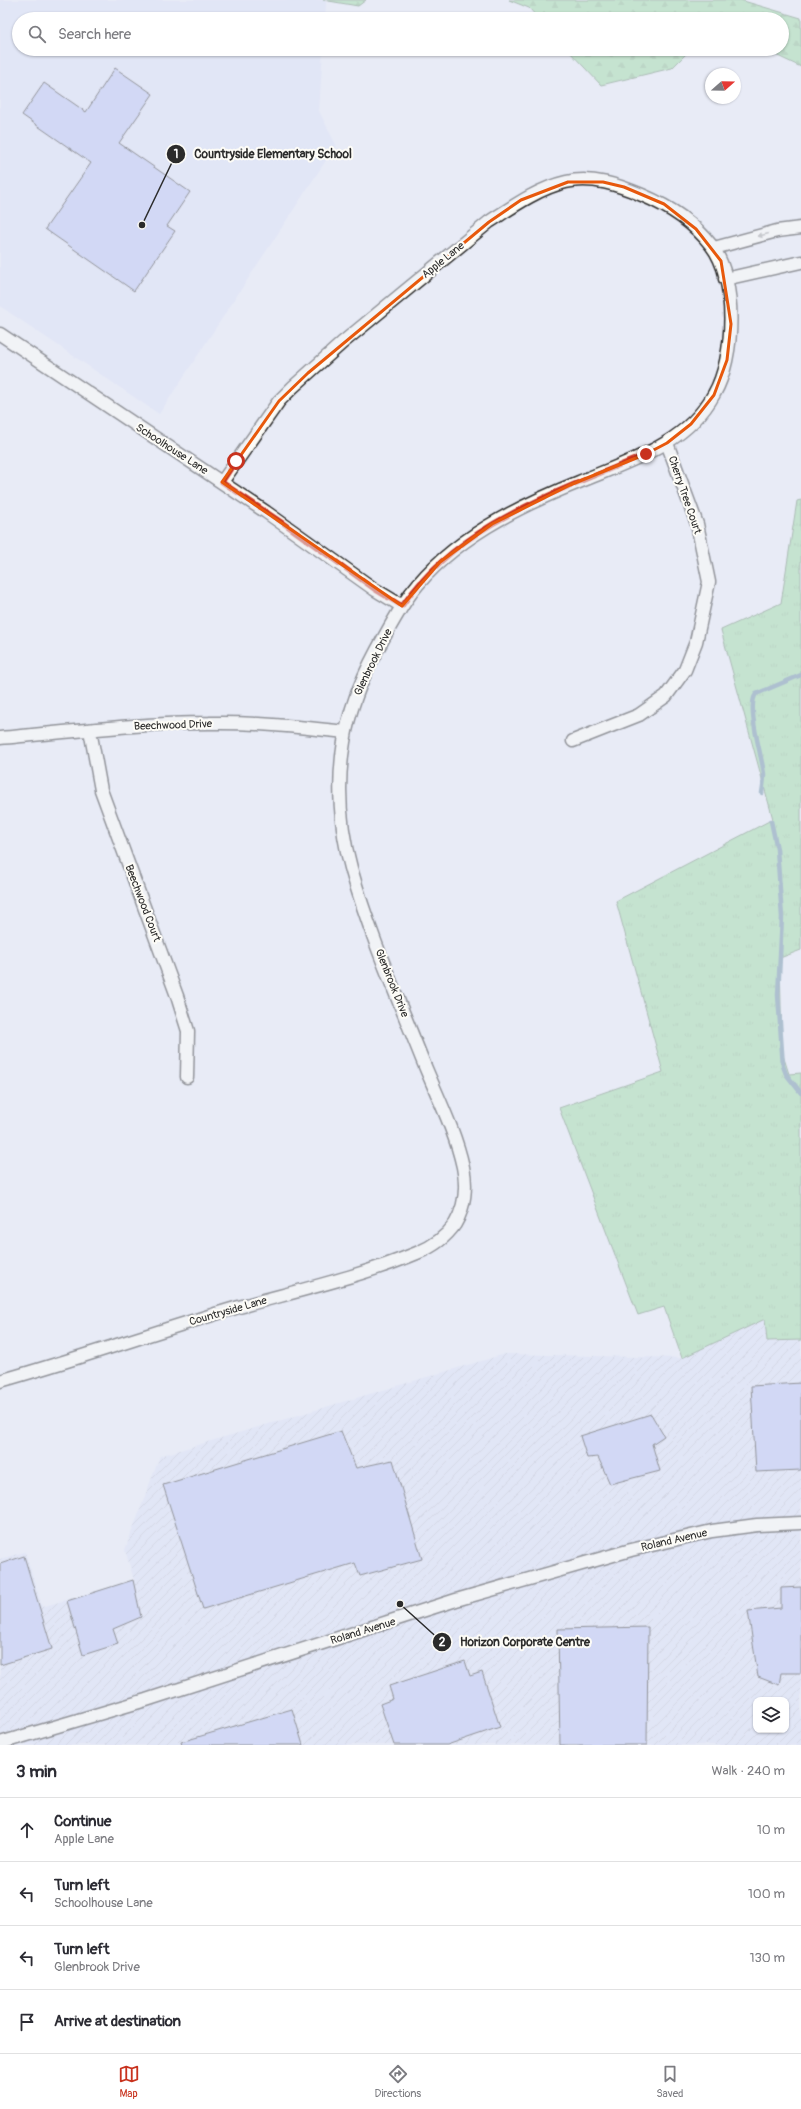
<!DOCTYPE html>
<meta charset="utf-8">
<style>
body{margin:0;font-family:Pangolin,sans-serif;background:#f7f7f7;color:#2b2b33}
.controls{position:absolute;right:12px;bottom:12px;display:grid;overflow:hidden;border-radius:8px;box-shadow:0 1px 3px #0004}
.controls button{width:36px;height:36px;display:grid;place-items:center;padding:0;border:0;border-bottom:1px solid #e1e1e2;background:#fff;color:#2b2b33;font:20px sans-serif}
.compass{position:absolute;left:705px;top:68px;width:36px;height:36px;border-radius:50%;background:#fff;box-shadow:0 1px 3px #0004;rotate:70deg}
.stop{position:absolute;width:12px;height:12px;margin:-9px;border:3px solid #c8321e;border-radius:50%;background:#fff}
.stop.end{background:#c8321e;border-color:#fff;box-shadow:0 1px 4px #0008}
.list{margin:0;padding:0;list-style:none}
h2{display:flex;justify-content:space-between;align-items:center;height:52px;margin:0;padding:0 16px;font-size:17px}
h2 small{font-size:13px;font-weight:400;color:#7c7c81}
.list li{display:grid;grid-template-columns:26px 1fr auto;gap:12px;align-items:center;box-sizing:border-box;height:64px;padding:0 16px;border-top:1px solid #e1e1e2}
.list b{display:block;font-size:15px;white-space:nowrap}
.list p{margin:0;font-size:13px;white-space:nowrap;color:#7c7c81}
.list em{font-size:13px;font-style:normal;color:#7c7c81}
.icon{flex:none;width:22px;height:22px;fill:none;stroke:currentColor;stroke-width:2;stroke-linecap:round;stroke-linejoin:round}
.map{position:relative;flex:none;width:801px;height:1745px;overflow:hidden}
.search{position:absolute;background:#fff;box-shadow:0 1px 3px #0004;left:12px;right:12px;top:12px;height:44px;display:flex;align-items:center;gap:10px;box-sizing:border-box;padding:0 14px;border-radius:22px;color:#7c7c81;font-size:15px}
.sheet{height:308px;background:#fff}
nav{display:flex;justify-content:space-around;align-items:center;box-sizing:border-box;height:56px;border-top:1px solid #e1e1e2;background:#fff;font-size:11px;color:#7c7c81}
nav a{display:grid;justify-items:center;gap:2px}
nav .on{color:#c8321e}
.map>svg:first-child{display:block}
.built{fill:#dadff5}
.industrial{fill:url(#industrial-furrows);fill-rule:evenodd}
.grass{fill:url(#grass-tufts);stroke:#648267}
.forest{fill:url(#forest-firs);stroke:#648267}
.lines{fill:none;stroke-linecap:round;stroke-linejoin:round}
.stream{stroke:#688ca2;stroke-width:4.5}
.building{fill:#b8c2f3;stroke:#2b2b2b}
.minor-casing{stroke:#2b2b2b;stroke-width:15}
.minor{stroke:#fdfcf7;stroke-width:12}
.oneway{fill:#9e9e9b}
.route{stroke:#c8321e;stroke-width:5}
.marked{fill:none;stroke:#e8590c;stroke-width:3;stroke-linejoin:round}
.labels{text-anchor:middle;dominant-baseline:central;stroke-width:4;stroke-linejoin:round;paint-order:stroke}
.street-label{font-size:11px;fill:#2b2b2b;stroke:#fdfcf7}
.leader{fill:none;stroke:#2b2b2b;stroke-width:1.5}
.callout-dot{fill:#2b2b2b;stroke:#fdfcf7;stroke-width:1.5}
.mark-label{font-size:12px;text-anchor:middle;font-weight:bold;fill:#fff}
.callout-label{font-size:12px;text-anchor:middle;font-weight:bold;fill:#2b2b2b;stroke:#fdfcf7;stroke-width:4;stroke-linejoin:round;paint-order:stroke}
</style>
<div class="map">
<svg width="801" height="1745" viewBox="0 0 801 1745">
<defs>
<pattern id="industrial-furrows" width="10" height="10" patternUnits="userSpaceOnUse"><rect width="10" height="10" fill="#dadff5"/><path d="M-1 1l2-2M0 10L10 0M9 11l2-2" fill="none" stroke="#bbc0d2"/></pattern>
<pattern id="grass-tufts" width="24" height="20" patternUnits="userSpaceOnUse"><rect width="24" height="20" fill="#9cdaa3"/><path d="M3 7l-1-3M5 7V3M7 7l1-3M15 17l-1-3M17 17v-4M19 17l1-3" fill="none" stroke="#87bb8c"/></pattern>
<pattern id="forest-firs" width="22" height="20" patternUnits="userSpaceOnUse"><rect width="22" height="20" fill="#9cdaa3"/><path d="M5 1l3.5 6h-7zM16 11l3.5 6h-7z" fill="#87bb8c"/></pattern>
</defs>
<rect width="100%" height="100%" fill="#e8ebf6"/>
<filter id="ink" filterUnits="userSpaceOnUse"><feTurbulence type="fractalNoise" baseFrequency=".025" numOctaves="2"/><feDisplacementMap in="SourceGraphic" scale="8" xChannelSelector="R" yChannelSelector="G"/><feConvolveMatrix kernelMatrix="1 2 1 2 8 2 1 2 1" color-interpolation-filters="sRGB"/></filter>
<g filter="url(#ink)">
<!-- built -->
<path class="built" d="M 0,0 L 323,0 L 326,2 L 325,19 L 19,19 L 19,49 L 323,49 L 319,111 L 336,145 L 159,414 L 0,306 Z"/>
<!-- industrial -->
<path class="industrial" d="M 765,1319 L 767,1341 L 801,1340 L 801,1745 L 0,1745 L 0,1559 L 25,1552 L 42,1607 L 134,1580 L 125,1550 L 160,1456 L 505,1354 L 682,1358 ZM 756,1700 L 786,1700 L 786,1730 L 756,1730 Z"/>
<!-- grass -->
<path class="grass" d="M 801,500 L 801,950 L 780,958 L 782,1052 L 789,1074 L 801,1073 L 801,1340 L 767,1341 L 765,1319 L 682,1358 L 664,1307 L 638,1315 L 559,1108 L 663,1072 L 616,901 L 773,819 L 721,630 L 781,603 L 797,501 Z"/>
<!-- forest -->
<path class="forest" d="M 323,0 L 366,0 L 358,6 Z
M 509,0 L 740,0 L 801,18 L 801,67 L 763,49 L 782,49 L 782,19 L 539,19 L 529,8 Z
M 567,49 L 691,49 L 672,68 L 601,85 Z"/>
<g class="lines">
<!-- stream -->
<path class="stream" d="M 762,793 C 763,787 764,780 764,774 C 762,756 746,707 756,694 L 801,675
M 771,821 L 777,849 L 782,917 L 778,995 L 783,1066 L 786,1074 L 801,1093"/>
</g>
<!-- building -->
<path class="building" d="M 115,68 L 153,94 L 119,143 L 190,192 L 167,226 L 175,231 L 134,291 L 45,229 L 91,163 L 22,115 L 44,83 L 86,112 Z
M 801,1383 L 801,1470 L 756,1472 L 751,1386 Z
M 651,1414 L 664,1436 L 652,1444 L 660,1471 L 610,1484 L 598,1457 L 587,1458 L 580,1436 Z
M 341,1431 L 356,1468 L 393,1460 L 422,1559 L 360,1576 L 355,1563 L 203,1609 L 163,1485 Z
M 24,1556 L 52,1649 L 0,1665 L 0,1564 Z
M 133,1580 L 141,1617 L 113,1629 L 118,1644 L 83,1655 L 67,1601 Z
M 801,1587 L 801,1673 L 781,1673 L 779,1685 L 758,1677 L 748,1611 L 781,1608 L 781,1588 Z
M 648,1627 L 647,1745 L 560,1745 L 558,1629 Z
M 465,1661 L 470,1676 L 482,1672 L 500,1727 L 447,1745 L 394,1745 L 380,1704 L 393,1699 L 389,1686 Z
M 292,1709 L 303,1745 L 182,1745 L 181,1742 Z"/>
<g class="lines">
<!-- minor casing -->
<g class="minor-casing">
<path id="minor" d="M 714,248 L 777,231 L 801,228
M 725,279 L 801,262
M 0,334 L 266,512 L 374,589 L 402,606
M 90,730 L 101,790 L 177,996 L 188,1031 L 187,1077
M 0,738 C 69,732 139,723 209,723 C 254,722 300,727 345,732
M 573,741 L 639,715 L 666,696 L 685,670 L 696,642 L 709,582 L 697,524 L 667,443
M 0,1381 C 78,1359 154,1332 232,1309 C 292,1292 360,1277 417,1253 C 432,1247 446,1237 455,1224 C 465,1207 467,1186 463,1167 C 455,1130 436,1094 422,1059 C 397,996 369,933 351,868 C 340,828 337,783 344,742 C 349,711 361,680 376,652 C 387,632 398,611 411,593 C 452,539 517,507 579,482 C 629,461 686,445 714,394 C 735,358 738,279 711,245 C 694,223 668,206 642,195 C 619,185 592,176 566,182 C 539,188 512,207 489,222 L 342,343 L 293,387 L 279,401 L 222,482
M 0,1743 L 146,1700 L 456,1600 L 631,1550 L 712,1531 L 757,1525 L 801,1523"/>
</g>
<!-- minor -->
<use href="#minor" class="minor"/>
</g>
<!-- one-way arrows -->
<defs><path id="oneway-solid" d="M-6-.8H1V-3.2L6.5 0L1 3.2V.8H-6Z"/></defs>
<use class="oneway" href="#oneway-solid" transform="translate(763 235) rotate(166)"/>
</g>
<g class="lines" filter="url(#ink)">
<!-- route -->
<path class="route" d="M 236,461 L 222,482 L 283,523 L 374,589 L 402,606 C 460,522 556,493 646,454"/>
</g>
<!-- marked area -->
<path d="M0 0H801V1745H0ZM 568,182 L 603,182 L 624,187 L 664,204 L 696,229 L 721,261 L 731,324 L 727,360 L 714,395 L 691,424 L 667,443 L 646,454 L 570,485 L 492,524 L 440,562 L 402,606 L 222,482 L 279,401 L 308,373 L 489,222 L 521,200 Z" fill="#e8ebf6" fill-opacity=".55" fill-rule="evenodd"/>
<path class="marked" d="M 568,182 L 603,182 L 624,187 L 664,204 L 696,229 L 721,261 L 731,324 L 727,360 L 714,395 L 691,424 L 667,443 L 646,454 L 570,485 L 492,524 L 440,562 L 402,606 L 222,482 L 279,401 L 308,373 L 489,222 L 521,200 Z"/>
<g class="labels">
<!-- street labels -->
<g class="street-label">
<text transform="translate(443 260) rotate(-39)">Apple Lane</text>
<text transform="translate(172 449) rotate(33)">Schoolhouse Lane</text>
<text transform="translate(685 495) rotate(71)">Cherry Tree Court</text>
<text transform="translate(373 662) rotate(-64)">Glenbrook Drive</text>
<text transform="translate(173 725) rotate(-2)">Beechwood Drive</text>
<text transform="translate(143 903) rotate(69)">Beechwood Court</text>
<text transform="translate(392 983) rotate(68)">Glenbrook Drive</text>
<text transform="translate(228 1311) rotate(-16)">Countryside Lane</text>
<text transform="translate(674 1540) rotate(-13)">Roland Avenue</text>
<text transform="translate(363 1631) rotate(-17)">Roland Avenue</text>
</g>
</g>
<!-- callouts -->
<path class="leader" d="M142 225L176 154M400 1604L442 1642"/>
<g class="callout-dot">
<circle cx="142" cy="225" r="4"/>
<circle cx="400" cy="1604" r="4"/>
<circle cx="176" cy="154" r="10"/>
<circle cx="442" cy="1642" r="10"/>
</g>
<g class="mark-label">
<text x="176" y="158">1</text>
<text x="442" y="1646">2</text>
</g>
<g class="callout-label">
<text x="273" y="158">Countryside Elementary School</text>
<text x="525" y="1646">Horizon Corporate Centre</text>
</g>
</svg>
<div class="controls">
<button><svg class="icon" aria-label="layers" viewBox="0 0 24 24"><path d="M12 4l9 5-9 5-9-5zM3 14l9 5 9-5"/></svg></button>
</div>
<svg class="compass" viewBox="-18 -18 36 36"><path d="M0-13l5 13h-10z" fill="#e53935"/><path d="M0 13l5-13h-10z" fill="#7c7c81"/></svg>
<div class="stop" style="left:236px;top:461px"></div>
<div class="stop end" style="left:646px;top:454px"></div>
<div class="search"><svg class="icon" aria-label="search" viewBox="0 0 24 24"><circle cx="10" cy="10" r="6"/><path d="M15 15l6 6"/></svg>Search here</div>
</div>
<section class="sheet">
<h2>3 min<small>Walk · 240 m</small></h2>
<ul class="list">
<li><svg class="icon" aria-label="ahead" viewBox="0 0 24 24"><path d="M12 20V5M6 11l6-6 6 6"/></svg><div><b>Continue</b><p>Apple Lane</p></div><em>10 m</em></li>
<li><svg class="icon" aria-label="left" viewBox="0 0 24 24"><path d="M17 20v-9H6M10 6l-5 5 5 5"/></svg><div><b>Turn left</b><p>Schoolhouse Lane</p></div><em>100 m</em></li>
<li><svg class="icon" aria-label="left" viewBox="0 0 24 24"><path d="M17 20v-9H6M10 6l-5 5 5 5"/></svg><div><b>Turn left</b><p>Glenbrook Drive</p></div><em>130 m</em></li>
<li><svg class="icon" aria-label="arrive" viewBox="0 0 24 24"><path d="M6 21V4h12l-3 4 3 4H6"/></svg><div><b>Arrive at destination</b></div></li>
</ul>
</section>
<nav>
<a class="on"><svg class="icon" aria-label="map" viewBox="0 0 24 24"><path d="M3 6l6-2 6 2 6-2v14l-6 2-6-2-6 2zM9 4v14M15 6v14"/></svg>Map</a>
<a><svg class="icon" aria-label="directions" viewBox="0 0 24 24"><path d="M12 3l9 9-9 9-9-9zM9 14v-3h6M13 9l2 2-2 2"/></svg>Directions</a>
<a><svg class="icon" aria-label="saved" viewBox="0 0 24 24"><path d="M7 4h10v16l-5-4-5 4z"/></svg>Saved</a>
</nav>
